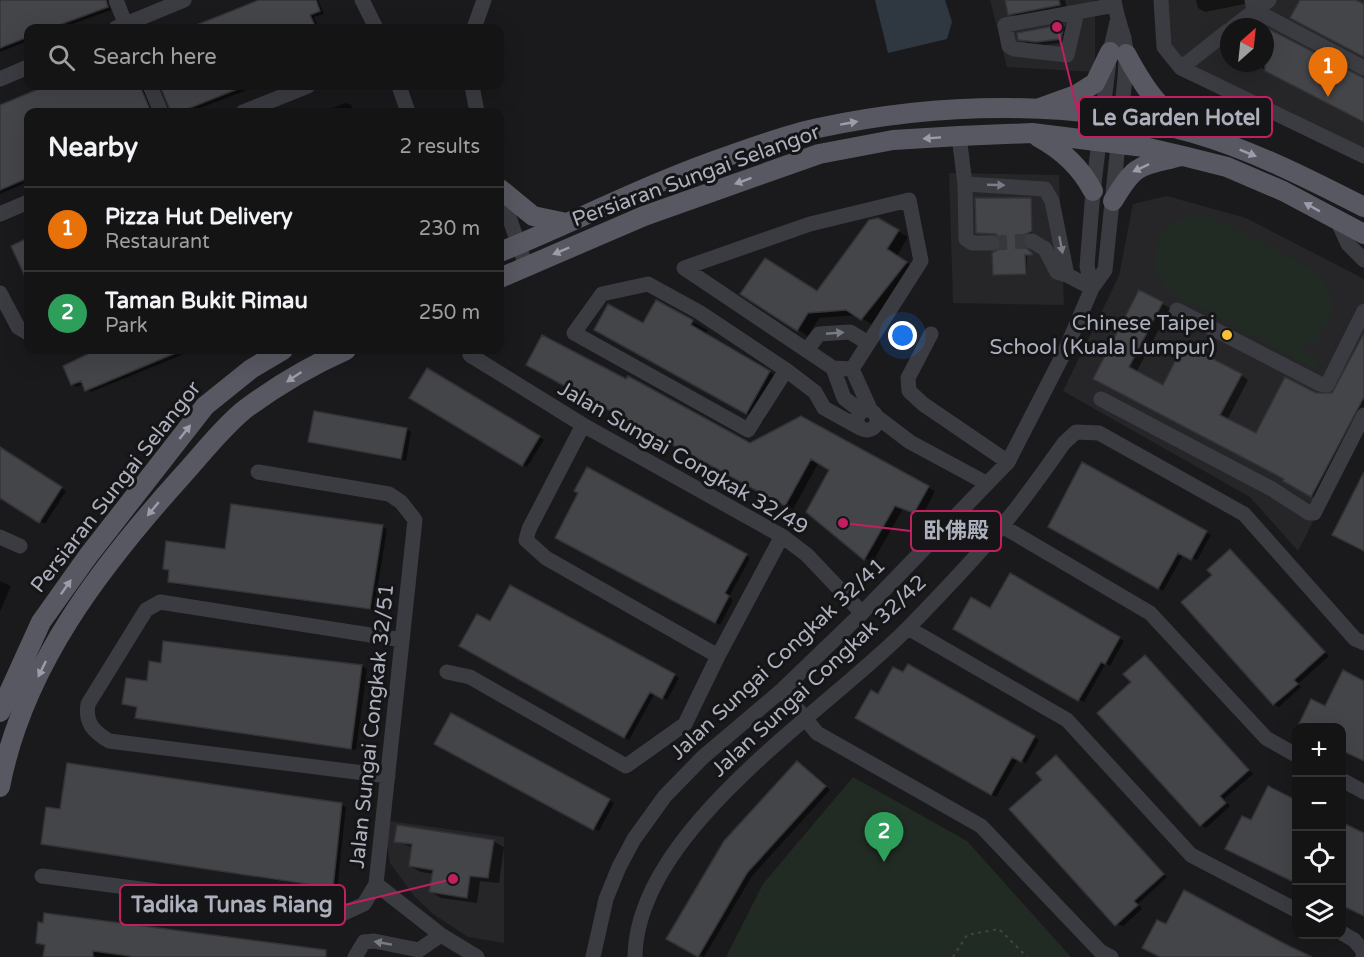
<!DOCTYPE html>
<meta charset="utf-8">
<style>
body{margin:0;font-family:"Varela Round","Noto Sans SC",sans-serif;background:#212122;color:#f1f3f6}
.controls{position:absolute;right:18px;bottom:18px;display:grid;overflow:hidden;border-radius:12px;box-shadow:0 6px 24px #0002}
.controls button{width:54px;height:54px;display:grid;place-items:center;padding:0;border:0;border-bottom:2px solid #333334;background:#141415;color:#f1f3f6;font:30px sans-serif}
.compass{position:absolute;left:1220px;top:18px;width:54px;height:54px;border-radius:50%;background:#141415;box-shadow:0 6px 24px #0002;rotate:27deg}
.you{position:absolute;left:903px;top:336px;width:21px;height:21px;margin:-15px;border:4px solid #fff;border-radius:50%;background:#1a73e8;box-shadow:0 0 0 9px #1a73e833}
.badge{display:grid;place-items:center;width:39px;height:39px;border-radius:50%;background:#f6c139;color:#fff;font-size:20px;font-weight:700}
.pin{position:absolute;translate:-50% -50px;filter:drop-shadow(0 2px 3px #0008)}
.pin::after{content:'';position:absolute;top:32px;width:21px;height:18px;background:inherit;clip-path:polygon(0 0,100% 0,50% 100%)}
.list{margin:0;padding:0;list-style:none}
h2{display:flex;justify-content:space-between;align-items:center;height:78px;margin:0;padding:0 24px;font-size:26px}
h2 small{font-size:20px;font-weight:400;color:#9d9ea0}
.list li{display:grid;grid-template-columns:39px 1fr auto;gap:18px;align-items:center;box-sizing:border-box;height:84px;padding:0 24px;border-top:2px solid #333334}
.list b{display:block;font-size:22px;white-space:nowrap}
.list p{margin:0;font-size:20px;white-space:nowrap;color:#9d9ea0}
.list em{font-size:20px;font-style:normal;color:#9d9ea0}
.icon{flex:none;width:33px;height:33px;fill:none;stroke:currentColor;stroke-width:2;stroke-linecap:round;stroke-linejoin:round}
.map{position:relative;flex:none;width:1364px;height:957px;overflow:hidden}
.search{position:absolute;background:#141415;box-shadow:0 6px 24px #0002;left:24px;top:24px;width:480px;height:66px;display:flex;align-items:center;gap:15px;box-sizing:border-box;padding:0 21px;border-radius:12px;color:#9d9ea0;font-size:22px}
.panel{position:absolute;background:#141415;box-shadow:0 6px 24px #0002;left:24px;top:108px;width:480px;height:246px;border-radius:12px}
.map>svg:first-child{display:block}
.built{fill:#262629;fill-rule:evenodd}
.green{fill:#222b23}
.water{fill:#2f3841}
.shadow{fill:#0007}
.building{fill:#444549;stroke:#343438;stroke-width:1.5}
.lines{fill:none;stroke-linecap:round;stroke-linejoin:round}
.minor-tunnel{stroke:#37383c;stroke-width:15;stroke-dasharray:15 8;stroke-linecap:butt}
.path{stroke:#414349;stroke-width:2;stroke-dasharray:3 4.5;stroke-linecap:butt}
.minor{stroke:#3b3c42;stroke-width:15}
.major{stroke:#575861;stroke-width:20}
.oneway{fill:#9b9eaa}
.oneway2{fill:#797c85}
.poi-dot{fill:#f6c139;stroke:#151517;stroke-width:2}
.labels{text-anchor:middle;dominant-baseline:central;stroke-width:6;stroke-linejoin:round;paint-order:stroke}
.street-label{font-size:21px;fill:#acb0bc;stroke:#151517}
.poi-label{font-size:21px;fill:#acb0bc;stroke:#151517;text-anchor:end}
.leader{fill:none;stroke:#c12060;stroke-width:2}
.callout-dot{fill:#c12060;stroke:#151517;stroke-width:2}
.callout{fill:#151517;stroke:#c12060;stroke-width:2}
.callout-label{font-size:22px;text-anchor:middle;font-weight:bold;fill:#acb0bc}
</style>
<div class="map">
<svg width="1364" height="957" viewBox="0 0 1364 957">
<rect width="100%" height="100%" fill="#1a1a1c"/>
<!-- built -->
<path class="built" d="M 990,0 L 1095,0 L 1095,72 L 1007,67 Z
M 1166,0 L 1364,0 L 1364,150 L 1190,67 L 1170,45 ZM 1229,27 L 1265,27 L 1265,63 L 1229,63 Z
M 949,173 L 1059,175 L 1064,305 L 953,303 Z
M 1167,196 L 1246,218 L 1364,279 L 1364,422 L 1298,551 L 1250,497 L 1063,391 L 1119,276 L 1133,204 Z
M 383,820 L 504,837 L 504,943 L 468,937 L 433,914 L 414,896 L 390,863 Z"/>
<!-- green -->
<path class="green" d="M 1195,215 L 1214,218 L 1317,271 C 1342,299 1333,335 1300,349 L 1320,360 L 1315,369 L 1175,295 C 1141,269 1153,222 1195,215 Z
M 853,777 L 967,841 L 1071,957 L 726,957 L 763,884 Z"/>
<!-- water -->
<path class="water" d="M 875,0 L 945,0 L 952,22 L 947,39 L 888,53 Z"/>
<!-- shadow -->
<path class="shadow" d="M 4,0 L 111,0 L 108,4 L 111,10 L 62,28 L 28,28 L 28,41 L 0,52 L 0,2 Z
M 262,0 L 318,0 L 324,14 L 314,17 L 319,28 L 190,28 Z
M 1007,0 L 1065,0 L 1067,9 L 1017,18 L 1010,14 Z
M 1196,0 L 1249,0 L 1249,3 L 1205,12 L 1198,8 Z
M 1064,26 L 1071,30 L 1068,42 L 1045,45 L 1027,43 L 1019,39 L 1018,34 Z
M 1265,29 L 1364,78 L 1364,121 L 1252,63 L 1265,63 Z
M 50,86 L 146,86 L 155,112 L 28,112 L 28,182 L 0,194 L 0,106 Z
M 162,86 L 257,86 L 190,112 L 171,112 Z
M 346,103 L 351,105 L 354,112 L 320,112 Z
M 1030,199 L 1033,232 L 1026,236 L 1024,243 L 1032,255 L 1027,256 L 1027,274 L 996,275 L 1003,242 L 998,234 L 977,232 Z
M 878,219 L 908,237 L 897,256 L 916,269 L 873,325 L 857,315 L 819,318 L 808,336 L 742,293 L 818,293 Z
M 28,240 L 28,278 L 13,246 Z
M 1140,292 L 1170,308 L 1136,373 L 1164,387 L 1241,375 L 1248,380 L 1227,420 L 1257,435 L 1331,395 L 1364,336 L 1364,416 L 1319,500 L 1285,481 L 1286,478 L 1102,382 Z
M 657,302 L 708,330 L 705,335 L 785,381 L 763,422 L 611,339 L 644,325 Z
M 100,350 L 194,350 L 91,392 L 83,384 L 77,387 L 73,384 L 73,361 Z
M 528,365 L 627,381 L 750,444 L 801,418 L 935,491 L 922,516 L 903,509 L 872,563 L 808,512 L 831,469 L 819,462 L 793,509 Z
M 427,370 L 544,440 L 527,467 L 411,398 Z
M 407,429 L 411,432 L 406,461 L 310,441 Z
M 0,448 L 66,491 L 45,524 L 0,496 Z
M 1083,464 L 1211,535 L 1197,560 L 1183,555 L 1163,591 L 1050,526 Z
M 588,470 L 750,558 L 729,597 L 733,600 L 720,625 L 557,537 L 580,493 Z
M 382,526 L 387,529 L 374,610 L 174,584 L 169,581 L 169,571 L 164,569 L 226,551 Z
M 1230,551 L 1329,656 L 1298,684 L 1301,687 L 1279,707 L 1274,704 L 1214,575 Z
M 1010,576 L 1124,641 L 1110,666 L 1106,663 L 1084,702 L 955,629 L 991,610 Z
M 0,581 L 11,586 L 0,612 Z
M 512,585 L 679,678 L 667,700 L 655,693 L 629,740 L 461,645 L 491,624 Z
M 165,643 L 362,666 L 367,669 L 356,750 L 142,720 L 137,718 L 139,708 L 124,704 L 148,683 L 162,664 Z
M 1146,657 L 1253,774 L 1224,799 L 1230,806 L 1206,828 L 1201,825 L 1133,682 Z
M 908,666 L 1039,740 L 1026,763 L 1018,759 L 996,797 L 857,718 L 904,674 Z
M 451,715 L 614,803 L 599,831 L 436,743 Z
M 1056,757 L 1167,877 L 1138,904 L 1142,909 L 1123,926 L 1115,923 L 1044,780 Z
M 798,762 L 830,790 L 752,876 L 704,957 L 668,939 Z
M 1269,788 L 1296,801 L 1296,882 L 1232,851 L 1252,822 Z
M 341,805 L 346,807 L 337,890 L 43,843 L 62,811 Z
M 396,841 L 493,841 L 504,847 L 499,883 L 480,881 L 477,903 L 441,898 L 431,892 L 434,874 L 421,872 L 410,866 L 413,848 Z
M 37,943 L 322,951 L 326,954 L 326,957 L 45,957 L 46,946 Z"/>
<!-- building -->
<path class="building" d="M 0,0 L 106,0 L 108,7 L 51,28 L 28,28 L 28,37 L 0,48 Z
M 259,0 L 316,0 L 320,11 L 310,15 L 316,28 L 189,28 Z
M 1005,0 L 1059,0 L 1060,5 L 1008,15 Z
M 1300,0 L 1356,0 L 1364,4 L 1364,57 L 1290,18 Z
M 1064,24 L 1061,39 L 1036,42 L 1018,40 L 1017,33 Z
M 1265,27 L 1364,78 L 1364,122 L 1265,71 Z
M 46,86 L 140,86 L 151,112 L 28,112 L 28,178 L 0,190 L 0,105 Z
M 160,86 L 245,86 L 180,112 L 171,112 Z
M 975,198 L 1031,198 L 1032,231 L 1024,235 L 1022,240 L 1024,246 L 1032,253 L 1032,255 L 1025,255 L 1026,274 L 993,275 L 992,253 L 1000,248 L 1002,242 L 996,234 L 976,233 Z
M 878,218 L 899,230 L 887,249 L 907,262 L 861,320 L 846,310 L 808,313 L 797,331 L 740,294 L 765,258 L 817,291 L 869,220 Z
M 28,238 L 28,283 L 11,246 Z
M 1139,290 L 1163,302 L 1129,367 L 1163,385 L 1184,344 L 1242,374 L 1220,415 L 1256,433 L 1285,377 L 1316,393 L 1332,393 L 1364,333 L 1364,397 L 1311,497 L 1283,481 L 1284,479 L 1093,379 Z
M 656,300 L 693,320 L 691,325 L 770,371 L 746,414 L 594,330 L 608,304 L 643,323 Z
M 542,335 L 626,379 L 628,376 L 750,443 L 801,416 L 929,486 L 914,513 L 895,506 L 864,560 L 806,512 L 829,470 L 811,459 L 785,506 L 526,365 Z
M 96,350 L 183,350 L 85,391 L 81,381 L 71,385 L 63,366 Z
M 427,368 L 540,436 L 522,466 L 409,398 Z
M 314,411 L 407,428 L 401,459 L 308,442 Z
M 0,447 L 62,487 L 39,523 L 0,498 Z
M 1082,462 L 1207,531 L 1191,560 L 1178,553 L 1158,589 L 1048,527 Z
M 587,467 L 747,554 L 725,593 L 729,596 L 715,623 L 555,538 L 578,493 L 574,491 Z
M 1364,472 L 1364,551 L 1332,535 Z
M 231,504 L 383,525 L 370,609 L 168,582 L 169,570 L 163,569 L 166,541 L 225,549 Z
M 1230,549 L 1325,652 L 1294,680 L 1298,684 L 1273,705 L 1181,602 L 1212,575 L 1207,570 Z
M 1010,573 L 1120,637 L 1105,664 L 1101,662 L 1078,701 L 953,629 L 971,597 L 990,608 Z
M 510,585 L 675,674 L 662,699 L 650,692 L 624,738 L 459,646 L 477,614 L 490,621 Z
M 163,641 L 362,665 L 351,749 L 135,718 L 137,707 L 122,704 L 126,678 L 147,681 L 149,661 L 161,663 Z
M 1145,655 L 1249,770 L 1220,796 L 1226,803 L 1200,826 L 1097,713 L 1131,682 L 1123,674 Z
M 908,664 L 1035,736 L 1021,762 L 1012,757 L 991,795 L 855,718 L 871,690 L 878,694 L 893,667 L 903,672 Z
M 1343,670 L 1364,681 L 1364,761 L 1341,750 L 1341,728 L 1297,728 L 1311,699 L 1325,706 Z
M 451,713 L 610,799 L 593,830 L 434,744 Z
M 1056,755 L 1164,874 L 1134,901 L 1138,905 L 1115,926 L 1009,809 L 1042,780 L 1036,773 Z
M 797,761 L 826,786 L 747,873 L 698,957 L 666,939 L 724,841 Z
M 67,763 L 342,803 L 333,888 L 41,844 L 46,807 L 60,809 Z
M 1268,786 L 1296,800 L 1296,883 L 1225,849 L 1242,816 L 1251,820 Z
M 1341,822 L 1364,833 L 1364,916 L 1341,905 Z
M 397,825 L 494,840 L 488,878 L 470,876 L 467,898 L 429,892 L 433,870 L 409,866 L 412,844 L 394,842 Z
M 1184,890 L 1285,944 L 1312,957 L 1160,957 L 1142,948 L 1157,920 L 1166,924 Z
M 44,913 L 326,950 L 326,957 L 136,957 L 93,951 L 93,957 L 43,957 L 45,945 L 36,943 L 38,922 L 43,923 Z"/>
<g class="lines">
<!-- minor-tunnel -->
<path class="minor-tunnel" d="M 992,243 L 1032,241"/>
<!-- path -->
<path class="path" d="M 953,957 L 967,935 L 999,929 L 1027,957"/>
<!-- minor -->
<path class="minor" d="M 116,0 L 127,28
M 362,0 L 376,28
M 1161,0 L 1164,47 L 1181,68 L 1364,156
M 1252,0 L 1254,10 L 1364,68
M 1077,12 L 1067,55 L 1014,49 L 1009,46 L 1005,25 L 1115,5
M 1233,27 L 1269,0
M 116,28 L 184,0
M 474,28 L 484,0
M 1181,68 L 1229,30
M 0,79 L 28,67
M 150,86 L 161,112
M 399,86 L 408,112
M 472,86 L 477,112
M 243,112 L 308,86
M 959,136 L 965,184 L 1045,189 L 1052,201 L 1067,275 L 1092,288
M 965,184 L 966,239 L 972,243 L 992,243
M 500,191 L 526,266
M 909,200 L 921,261 L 852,369 L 833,368 L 684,268 L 810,224 Z
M 0,214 L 28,202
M 1337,220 L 1348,244 L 1364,260
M 1032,241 L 1045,249 L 1057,272 L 1067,275
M 1092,288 L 1105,270 L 1125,78 C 1126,65 1127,52 1124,38 C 1120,25 1116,14 1114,0
M 0,293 L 18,327 L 28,333
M 1177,310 L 1320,384 L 1327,385 L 1364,311
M 931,334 L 908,378 L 909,391 L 923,404 L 1008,462
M 807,350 L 819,334 L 850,332 L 868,343
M 470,355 L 583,425 L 782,536 L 807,555 L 862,613
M 833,368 L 844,398 L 862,412
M 852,369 L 871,411
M 786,370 L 748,430 L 574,333 L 602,294 L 648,284 L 699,312 L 786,370 L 815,392 L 824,408 L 860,428
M 1101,399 L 1272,489 L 1309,513 L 1314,513 L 1364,415
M857 420a10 10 0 1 1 20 0a10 10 0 1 1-20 0Z
M 877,417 L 910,442 L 986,483
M 583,425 L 529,529 L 526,540 L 546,558 L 718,656
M 1002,526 L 1150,613 L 1266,738 L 1296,755
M 0,537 L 20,546
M 908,628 L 1067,720 L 1191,855 L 1296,910
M 447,672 L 470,677 L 626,766 L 685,724 L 718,656 L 782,536
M 782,690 L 817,733 L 981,826 L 1100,951 L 1111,957
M 388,776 L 109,741 C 93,731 85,723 88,704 L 146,610 L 160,602 L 402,640
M 1342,780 L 1364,792
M 42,876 L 340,915 L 364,904 L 376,884 L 415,520 L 401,502 L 389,494 L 258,472
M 376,884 L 441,935 L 477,957
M 1342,933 L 1354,940 L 1364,952 L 1363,957
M 355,957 L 364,942 L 374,941 L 419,950 L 441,935
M 593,957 L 606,899 L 619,867 L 634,839 L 665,796 L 703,757 L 782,690 L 862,613 L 1008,462 L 1065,351 L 1092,288 L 1087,266 L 1093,191 L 1110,52 L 1117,22
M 635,957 C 636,830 828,710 909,627 C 941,594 973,561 1002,526 C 1024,500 1044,471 1064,443 L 1076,432 L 1099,433 L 1244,514 L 1355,639 L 1364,643"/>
<!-- major -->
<path class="major" d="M 1126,54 C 1142,84 1157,107 1185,127
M 1040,108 L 1076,95 L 1095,83 L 1110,52
M 1038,137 C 1062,150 1080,166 1093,191
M 500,189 L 533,216 L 566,223
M 1113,201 C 1136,162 1139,167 1181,156
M 500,252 C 577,221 651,182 731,155 C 759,145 789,134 818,128 C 939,102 1073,99 1193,133 C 1252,150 1309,179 1364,207
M 500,278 L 644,216 L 819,154 L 893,140 L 959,136 L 1032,133 L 1144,147 L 1183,156 L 1227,167 L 1283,191 L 1364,234
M 0,712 L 41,622 L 88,556 L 205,406 L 251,369 L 283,350
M 0,787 C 23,666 101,566 182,476 C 202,454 221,429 244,410 C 276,386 310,366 346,350"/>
</g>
<!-- one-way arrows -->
<defs><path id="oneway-solid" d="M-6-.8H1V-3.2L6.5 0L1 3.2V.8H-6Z" transform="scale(1.5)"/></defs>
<g class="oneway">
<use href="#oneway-solid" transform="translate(849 123) rotate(-10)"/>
<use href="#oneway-solid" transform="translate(932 138) rotate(176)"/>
<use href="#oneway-solid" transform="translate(1248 153) rotate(22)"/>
<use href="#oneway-solid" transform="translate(1141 168) rotate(155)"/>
<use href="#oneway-solid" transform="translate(743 181) rotate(160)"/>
<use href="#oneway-solid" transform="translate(1312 207) rotate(-151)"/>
<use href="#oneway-solid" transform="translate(561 251) rotate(157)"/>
<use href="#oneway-solid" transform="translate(294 377) rotate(146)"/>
<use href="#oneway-solid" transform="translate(185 432) rotate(-52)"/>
<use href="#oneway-solid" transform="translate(153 509) rotate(130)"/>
<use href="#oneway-solid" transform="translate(66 587) rotate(-55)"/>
<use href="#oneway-solid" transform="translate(42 669) rotate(116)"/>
</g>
<g class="oneway2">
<use href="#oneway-solid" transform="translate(996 185) rotate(2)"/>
<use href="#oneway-solid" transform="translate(1061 245) rotate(79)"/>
<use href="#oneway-solid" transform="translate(835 333) rotate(-5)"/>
<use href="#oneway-solid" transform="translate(383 943) rotate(-170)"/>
</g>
<!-- markers -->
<circle class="poi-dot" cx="1227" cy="335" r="6"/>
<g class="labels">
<!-- street labels -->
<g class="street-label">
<text transform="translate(696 176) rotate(-20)">Persiaran Sungai Selangor</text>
<text transform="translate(683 458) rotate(30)">Jalan Sungai Congkak 32/49</text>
<text transform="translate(116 487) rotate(-52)">Persiaran Sungai Selangor</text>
<text transform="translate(778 659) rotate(-43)">Jalan Sungai Congkak 32/41</text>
<text transform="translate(819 676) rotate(-43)">Jalan Sungai Congkak 32/42</text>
<text transform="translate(372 726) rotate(-84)">Jalan Sungai Congkak 32/51</text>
</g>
<!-- poi labels -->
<g class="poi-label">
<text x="1215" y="323">Chinese Taipei<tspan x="1215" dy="24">School (Kuala Lumpur)</tspan></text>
</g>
</g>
<!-- callouts -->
<path class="leader" d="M1057 27L1079 117M843 523L911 531M453 879L345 905"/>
<g class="callout-dot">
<circle cx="1057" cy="27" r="6"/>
<circle cx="843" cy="523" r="6"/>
<circle cx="453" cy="879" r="6"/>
</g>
<g class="callout">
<rect x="1079" y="97" width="193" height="40" rx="6"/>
<rect x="911" y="511" width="90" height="40" rx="6"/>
<rect x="120" y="885" width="225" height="40" rx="6"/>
</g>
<g class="callout-label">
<text x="1176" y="125">Le Garden Hotel</text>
<text x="956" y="538">卧佛殿</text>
<text x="232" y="912">Tadika Tunas Riang</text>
</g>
</svg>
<div class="controls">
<button>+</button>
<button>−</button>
<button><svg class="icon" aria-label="locate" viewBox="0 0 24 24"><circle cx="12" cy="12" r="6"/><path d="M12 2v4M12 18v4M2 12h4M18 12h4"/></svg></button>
<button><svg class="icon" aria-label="layers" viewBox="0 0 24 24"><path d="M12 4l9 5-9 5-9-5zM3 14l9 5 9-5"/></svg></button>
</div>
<svg class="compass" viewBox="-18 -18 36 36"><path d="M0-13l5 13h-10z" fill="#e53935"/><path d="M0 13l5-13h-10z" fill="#9d9ea0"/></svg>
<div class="you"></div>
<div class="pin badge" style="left:1328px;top:97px;background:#e8710a">1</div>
<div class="pin badge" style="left:884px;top:862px;background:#2e9e5b">2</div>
<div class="search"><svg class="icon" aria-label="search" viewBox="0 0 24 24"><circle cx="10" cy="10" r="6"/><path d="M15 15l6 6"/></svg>Search here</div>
<section class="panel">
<h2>Nearby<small>2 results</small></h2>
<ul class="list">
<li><span class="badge" style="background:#e8710a">1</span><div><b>Pizza Hut Delivery</b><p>Restaurant</p></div><em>230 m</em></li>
<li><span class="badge" style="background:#2e9e5b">2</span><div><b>Taman Bukit Rimau</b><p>Park</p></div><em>250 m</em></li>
</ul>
</section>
</div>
